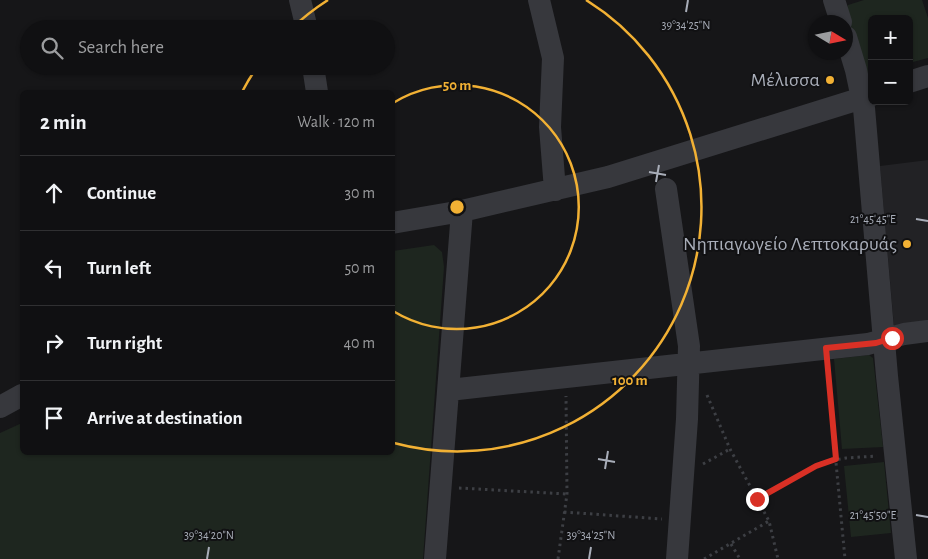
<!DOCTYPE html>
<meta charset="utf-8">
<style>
body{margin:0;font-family:"Alegreya Sans",sans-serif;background:#19191b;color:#f1f3f6}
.controls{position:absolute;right:15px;top:15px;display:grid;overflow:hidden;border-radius:8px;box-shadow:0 1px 4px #0004}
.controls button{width:45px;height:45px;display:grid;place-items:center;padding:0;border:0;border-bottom:1px solid #303032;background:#101012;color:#f1f3f6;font:25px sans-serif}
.compass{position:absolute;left:808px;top:15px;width:45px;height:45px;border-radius:50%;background:#101012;box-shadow:0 1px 4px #0004;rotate:100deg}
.stop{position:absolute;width:15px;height:15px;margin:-11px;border:4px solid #d93025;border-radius:50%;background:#fff}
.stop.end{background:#d93025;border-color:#fff;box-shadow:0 1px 5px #0008}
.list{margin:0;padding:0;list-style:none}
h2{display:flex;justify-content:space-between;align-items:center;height:65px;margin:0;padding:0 20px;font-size:21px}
h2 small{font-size:16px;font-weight:400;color:#9c9d9f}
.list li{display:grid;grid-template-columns:32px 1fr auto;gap:15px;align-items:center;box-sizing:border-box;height:75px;padding:0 20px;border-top:1px solid #303032}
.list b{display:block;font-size:19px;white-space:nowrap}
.list em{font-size:16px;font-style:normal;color:#9c9d9f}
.icon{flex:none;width:28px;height:28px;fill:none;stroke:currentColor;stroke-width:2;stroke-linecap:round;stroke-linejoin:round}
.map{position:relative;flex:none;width:928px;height:559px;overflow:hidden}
.search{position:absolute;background:#101012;box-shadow:0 1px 4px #0004;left:20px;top:20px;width:375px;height:55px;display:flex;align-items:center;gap:12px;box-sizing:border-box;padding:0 18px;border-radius:28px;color:#9c9d9f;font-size:19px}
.panel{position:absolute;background:#101012;box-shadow:0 1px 4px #0004;left:20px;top:90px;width:375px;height:365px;border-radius:8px}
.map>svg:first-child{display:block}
.built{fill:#222225}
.green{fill:#1e261f}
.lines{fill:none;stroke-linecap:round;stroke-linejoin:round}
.path{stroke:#3d3f44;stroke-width:3;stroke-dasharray:2.5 4;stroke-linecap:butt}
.minor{stroke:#37383d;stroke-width:22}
.route{stroke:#d93025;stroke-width:6}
.ticks{fill:none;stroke:#a8adb8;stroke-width:2}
.ring{fill:none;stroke:#f2b134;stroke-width:2.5}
.poi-dot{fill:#f2b134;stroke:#111113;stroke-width:2}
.labels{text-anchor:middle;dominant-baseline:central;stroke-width:4;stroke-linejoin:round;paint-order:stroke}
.poi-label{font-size:20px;fill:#a8adb8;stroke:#111113;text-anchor:end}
.ticks-label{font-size:12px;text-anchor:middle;fill:#a8adb8;stroke:#111113;stroke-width:4;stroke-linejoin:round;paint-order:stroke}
.centre{fill:#f2b134;stroke:#111113;stroke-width:2.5}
.ring-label{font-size:15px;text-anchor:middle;font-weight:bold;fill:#f2b134;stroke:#111113;stroke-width:4;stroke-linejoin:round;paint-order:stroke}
</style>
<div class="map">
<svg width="928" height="559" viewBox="0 0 928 559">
<rect width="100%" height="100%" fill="#161618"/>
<!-- built -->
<path class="built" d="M 928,160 L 928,322 L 894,327 L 880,166 Z"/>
<!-- green -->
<path class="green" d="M 864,0 L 922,0 L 928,18 L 928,58 L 909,63 L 909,19 L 872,19 L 872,74 L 865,72 L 846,11 L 848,5 Z
M 434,245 L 442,252 L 444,267 L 423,559 L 0,559 L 0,433 L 22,423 L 22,452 L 392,452 L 393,251 Z
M 869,355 L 873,358 L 883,447 L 842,449 L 834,359 Z
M 884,462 L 891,533 L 851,537 L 844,466 Z"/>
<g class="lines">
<!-- path -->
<path class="path" d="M 827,366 L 845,559
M 707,395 L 730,449 L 769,521 L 778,559
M 703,464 L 730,449
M 459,488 L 567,494
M 757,499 L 823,462 L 846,458 L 877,456
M 564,512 L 662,519
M 731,544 L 740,559
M 558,559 L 567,494 L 566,396
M 704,559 L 769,521"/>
<!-- minor -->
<path class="minor" d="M 300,0 L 307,29
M 539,0 L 553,58 L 550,127 L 555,190
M 834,0 L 841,22
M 846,37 L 856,70 L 864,108 L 887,376 L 906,559
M 313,66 L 317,92
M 909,82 L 928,76
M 666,189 L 689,346 L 687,419 L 677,559
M 392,223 L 462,211 L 608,177 L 872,95
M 449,390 L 868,344 L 904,334 L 928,331
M 0,407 L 22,395
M 435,559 L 462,211"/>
</g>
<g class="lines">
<!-- route -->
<path class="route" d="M 757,499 L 816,466 L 836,459 L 826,348 L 876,343 L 892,338"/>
</g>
<!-- ticks -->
<path class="ticks" d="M 686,12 L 688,0M 649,172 L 666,175M 656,182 L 659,165M 916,219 L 928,221M 598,459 L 615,462M 605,469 L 608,451M 916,515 L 928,517M 207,559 L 209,547M 589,559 L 591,547"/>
<!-- distance rings -->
<g class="ring">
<path d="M393 103A122 122 0 1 1 393 311"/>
<path d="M242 92A244 244 0 0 1 257 67M291 29A244 244 0 0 1 328 0M586 0A244 244 0 0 1 394 443"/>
</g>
<!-- markers -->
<g class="poi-dot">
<circle cx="830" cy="80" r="5"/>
<circle cx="907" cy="244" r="5"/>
</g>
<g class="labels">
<!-- poi labels -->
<g class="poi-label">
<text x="820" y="80">Μέλισσα</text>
<text x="897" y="244">Νηπιαγωγείο Λεπτοκαρυάς</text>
</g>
</g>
<g class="ticks-label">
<text x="686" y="29">39°34'25"N</text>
<text x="873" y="223">21°45'45"E</text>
<text x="873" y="519">21°45'50"E</text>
<text x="209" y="539">39°34'20"N</text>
<text x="591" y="539">39°34'25"N</text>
</g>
<circle cx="457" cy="207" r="8" class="centre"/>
<g class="ring-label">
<text x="457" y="90">50 m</text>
<text x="630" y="385">100 m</text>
</g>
</svg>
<div class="controls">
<button>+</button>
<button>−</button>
</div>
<svg class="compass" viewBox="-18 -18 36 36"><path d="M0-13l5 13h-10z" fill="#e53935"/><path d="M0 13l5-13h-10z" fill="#9c9d9f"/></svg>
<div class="stop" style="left:892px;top:338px"></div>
<div class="stop end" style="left:757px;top:499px"></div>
<div class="search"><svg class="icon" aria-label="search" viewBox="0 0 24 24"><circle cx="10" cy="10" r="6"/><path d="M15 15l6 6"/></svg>Search here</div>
<section class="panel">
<h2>2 min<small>Walk · 120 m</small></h2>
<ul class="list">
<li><svg class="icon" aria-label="ahead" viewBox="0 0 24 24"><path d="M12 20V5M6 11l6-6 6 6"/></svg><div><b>Continue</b></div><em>30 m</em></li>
<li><svg class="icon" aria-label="left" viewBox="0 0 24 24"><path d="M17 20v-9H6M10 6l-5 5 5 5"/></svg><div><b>Turn left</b></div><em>50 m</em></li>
<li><svg class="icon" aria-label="right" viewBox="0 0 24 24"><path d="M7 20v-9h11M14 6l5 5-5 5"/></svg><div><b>Turn right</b></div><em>40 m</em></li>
<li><svg class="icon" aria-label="arrive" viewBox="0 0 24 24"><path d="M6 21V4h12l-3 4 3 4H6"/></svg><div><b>Arrive at destination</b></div></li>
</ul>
</section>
</div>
